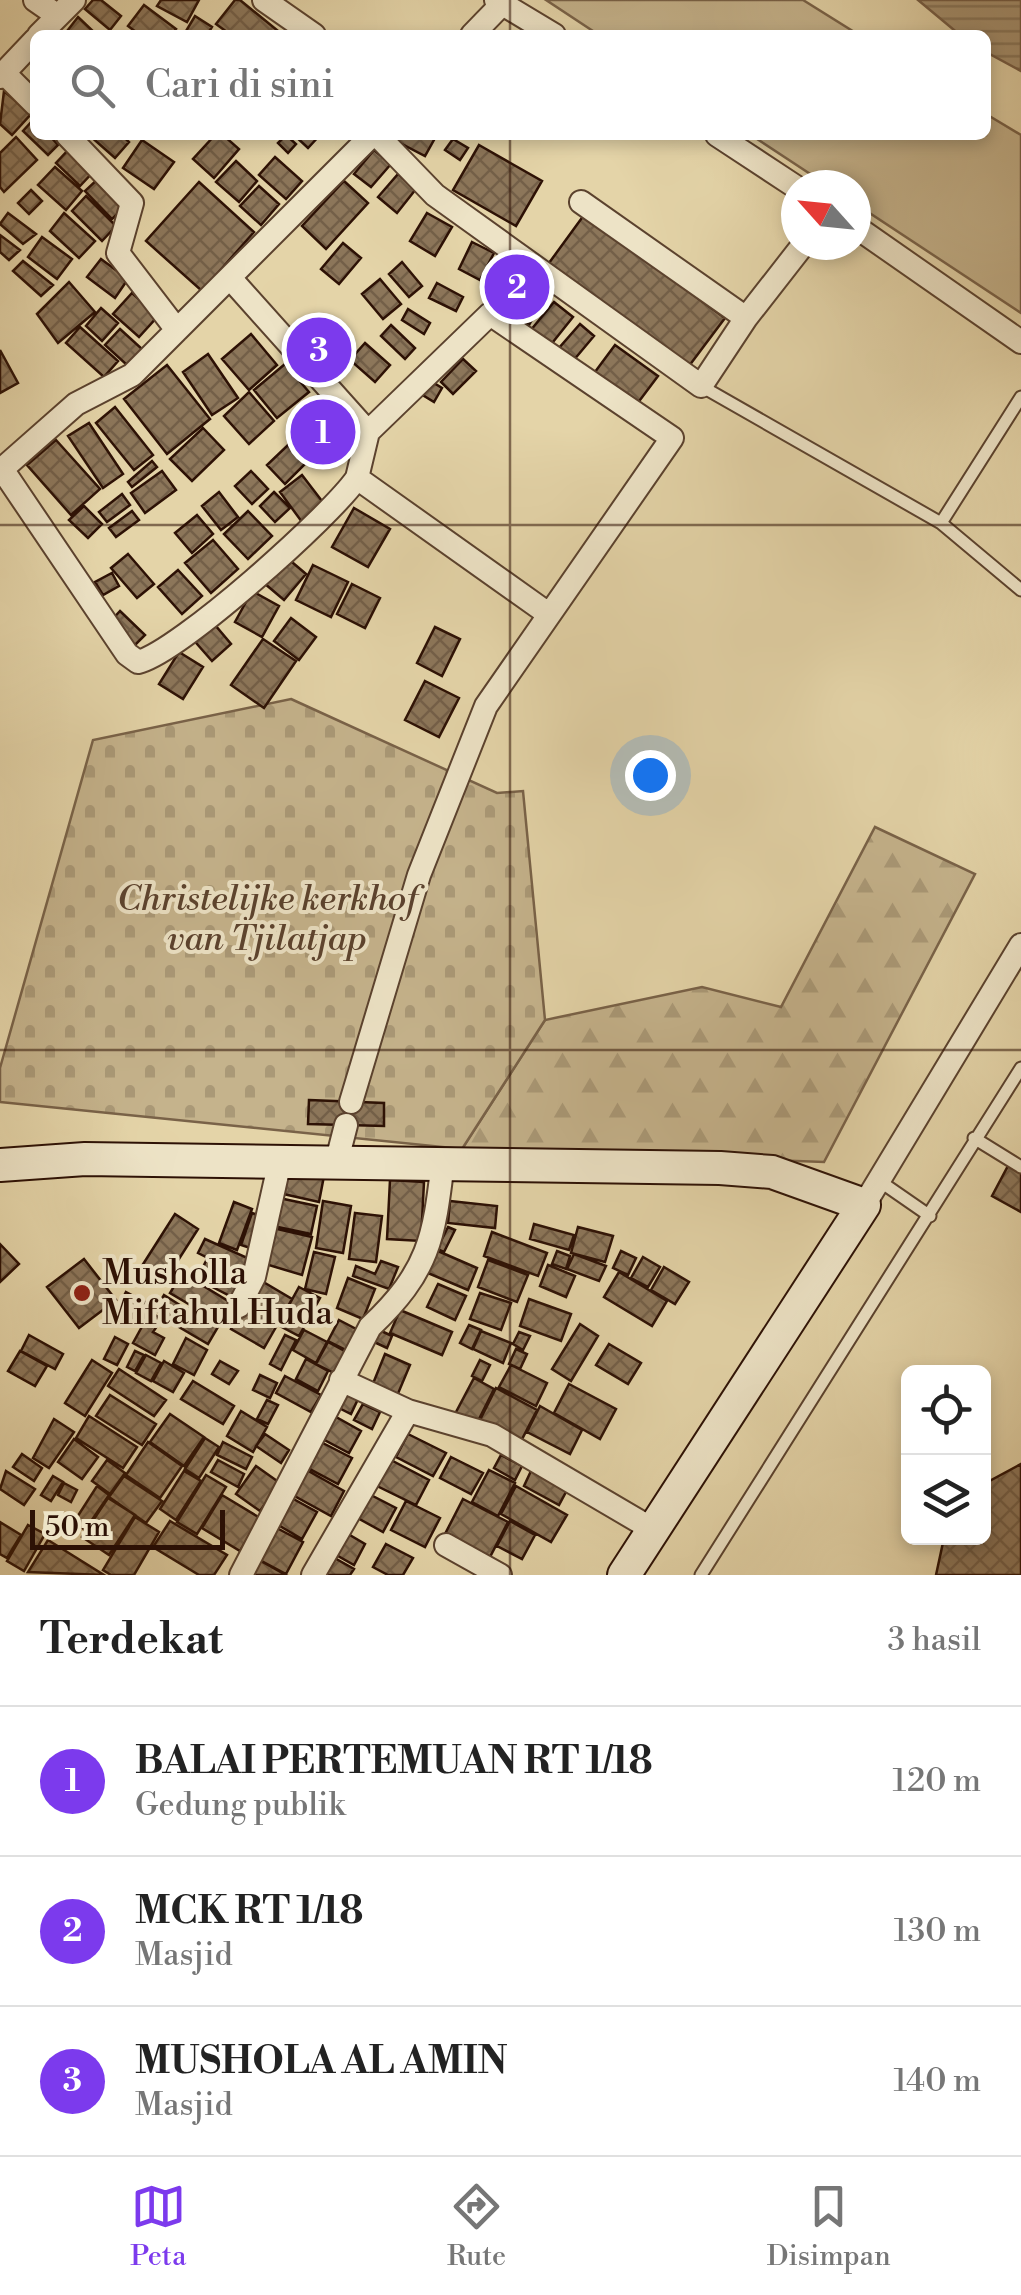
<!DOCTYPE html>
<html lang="id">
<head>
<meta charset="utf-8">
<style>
  :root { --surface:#fff; --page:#f6f6f6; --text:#222; --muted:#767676; --line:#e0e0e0; --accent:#7c3aed }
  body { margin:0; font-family:"Libre Bodoni",serif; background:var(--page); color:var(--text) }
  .controls { position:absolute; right:30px; bottom:30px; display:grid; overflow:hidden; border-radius:15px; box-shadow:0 5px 15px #0003 }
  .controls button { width:90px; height:90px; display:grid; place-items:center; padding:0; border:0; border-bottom:2px solid var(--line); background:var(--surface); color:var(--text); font:50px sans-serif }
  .compass { position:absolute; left:781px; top:170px; width:90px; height:90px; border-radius:50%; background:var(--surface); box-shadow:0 5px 15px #0003; rotate:297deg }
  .scale { position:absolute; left:30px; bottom:25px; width:195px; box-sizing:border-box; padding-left:10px; border:5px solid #2d1105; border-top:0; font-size:28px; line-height:35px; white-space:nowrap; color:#2d1105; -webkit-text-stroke:8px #ede3c6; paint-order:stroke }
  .you { position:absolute; left:650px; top:775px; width:35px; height:35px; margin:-25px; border:8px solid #fff; border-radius:50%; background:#1a73e8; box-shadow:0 0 0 15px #1a73e833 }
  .badge { display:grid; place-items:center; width:65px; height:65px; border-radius:50%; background:var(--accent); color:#fff; font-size:32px; font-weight:700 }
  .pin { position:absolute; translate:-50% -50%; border:5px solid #fff; box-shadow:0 2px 10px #0006 }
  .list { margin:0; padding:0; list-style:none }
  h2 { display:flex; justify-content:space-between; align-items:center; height:130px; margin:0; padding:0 40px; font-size:42px }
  h2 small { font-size:32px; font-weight:400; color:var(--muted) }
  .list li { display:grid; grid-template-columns:65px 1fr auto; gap:30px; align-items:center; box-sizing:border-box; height:150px; padding:0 40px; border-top:2px solid var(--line) }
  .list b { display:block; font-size:38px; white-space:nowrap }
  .list p { margin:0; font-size:32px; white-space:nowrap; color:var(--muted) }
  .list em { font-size:32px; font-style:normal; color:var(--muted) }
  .icon { flex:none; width:55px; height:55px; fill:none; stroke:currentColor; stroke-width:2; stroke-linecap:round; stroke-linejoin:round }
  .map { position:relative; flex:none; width:1021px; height:1575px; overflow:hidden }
  .search { position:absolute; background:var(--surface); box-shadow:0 5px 15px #0003; left:30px; right:30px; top:30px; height:110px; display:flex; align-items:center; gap:25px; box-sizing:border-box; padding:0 35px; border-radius:15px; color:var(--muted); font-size:38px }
  .sheet { height:580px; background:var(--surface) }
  nav { display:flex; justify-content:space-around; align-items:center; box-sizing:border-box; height:140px; border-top:2px solid var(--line); background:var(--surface); font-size:28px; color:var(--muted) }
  nav a { display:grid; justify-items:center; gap:5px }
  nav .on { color:var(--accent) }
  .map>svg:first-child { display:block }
</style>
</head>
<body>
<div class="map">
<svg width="1021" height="1575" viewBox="0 0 1021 1575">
  <defs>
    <pattern id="forest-firs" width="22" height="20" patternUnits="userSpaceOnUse" patternTransform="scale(2.5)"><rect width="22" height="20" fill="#c5b38c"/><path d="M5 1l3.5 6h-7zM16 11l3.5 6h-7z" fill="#a97"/></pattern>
    <pattern id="cemetery-stones" width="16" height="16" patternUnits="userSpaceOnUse" patternTransform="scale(2.5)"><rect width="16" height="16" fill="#c5b38c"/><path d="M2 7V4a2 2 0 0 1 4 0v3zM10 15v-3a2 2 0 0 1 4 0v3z" fill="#a97"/></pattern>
    <pattern id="water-rules" width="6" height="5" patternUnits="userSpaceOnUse" patternTransform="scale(2.5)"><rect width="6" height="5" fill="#a69271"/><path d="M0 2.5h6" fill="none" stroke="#88765b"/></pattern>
    <pattern id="building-cross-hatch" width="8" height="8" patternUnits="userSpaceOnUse" patternTransform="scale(2.5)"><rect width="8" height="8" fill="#8c765a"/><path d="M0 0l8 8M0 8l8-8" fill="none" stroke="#735f48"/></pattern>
  </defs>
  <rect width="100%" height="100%" fill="#e4d4a8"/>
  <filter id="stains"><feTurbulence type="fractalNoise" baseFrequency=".002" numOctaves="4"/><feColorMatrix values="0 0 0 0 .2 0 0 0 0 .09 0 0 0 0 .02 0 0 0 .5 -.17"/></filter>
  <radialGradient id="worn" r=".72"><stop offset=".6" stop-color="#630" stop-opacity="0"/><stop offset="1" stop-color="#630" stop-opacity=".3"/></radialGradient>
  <path fill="url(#forest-firs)" stroke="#796248" stroke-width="2.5" d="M875,827L975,874L824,1162L462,1149L545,1020L702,987L781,1007Z"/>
  <path fill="url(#cemetery-stones)" stroke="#796248" stroke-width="2.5" d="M291,699L497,793L523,791L545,1020L462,1149L0,1102V1068L93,740Z"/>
  <path fill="#c5b38c" stroke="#796248" stroke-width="2.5" d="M546,0H803L859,35H599Z
    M986,114L1021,135V313L856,204V185H827L751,135H986Z"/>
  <path fill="url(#water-rules)" stroke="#765e46" stroke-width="2.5" d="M918,0H1021V71L986,52V35H960Z"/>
  <path fill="url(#building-cross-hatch)" stroke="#2d1105" stroke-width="2.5" d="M93,0H101L121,16L110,30L85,9Z
    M161,0H199L187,22L157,6Z
    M235,0H240L283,35H231L216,24Z
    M144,5L176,29L171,35H140L128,26Z
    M195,16L212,27L207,35L186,31Z
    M78,17L97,35H64Z
    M4,91L31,114L12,135L0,124Z
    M33,120L35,135H49L58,145L48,155L23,131Z
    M89,135H122L129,142L115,158Z
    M215,135H223L239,149L214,178L193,159Z
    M286,135L296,144L288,153L278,143Z
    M294,135H320L308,148Z
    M401,135H429L435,138L425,156L398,142Z
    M16,137L37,160L4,192L0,187V153Z
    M453,139L468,148L460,160L445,150Z
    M142,140L174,162L154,189L123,168Z
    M479,145L542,181L516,226L453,190Z
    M70,148L94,171L80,186L56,163Z
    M374,150L391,164L371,187L354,174Z
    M275,157L302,181L286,199L259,175Z
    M236,161L257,181L239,202L216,182Z
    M55,167L82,191L66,210L38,185Z
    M398,174L416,189L397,213L378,197Z
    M101,176L128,204L112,219L85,191Z
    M344,181L368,203L326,249L302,226Z
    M199,182L254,232L202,291L146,241Z
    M259,186L279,204L261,225L240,206Z
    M31,190L42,201L29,214L18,203Z
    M86,196L116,226L102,241L72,211Z
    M8,213L36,234L23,244L0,224Z
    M64,213L95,241L79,258L50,231Z
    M427,213L452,227L435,256L410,241Z
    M584,215L725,318L689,366L549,263Z
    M0,235L20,250L9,260L0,252Z
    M42,237L72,259L57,279L28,257Z
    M472,242L494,253L480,280L459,269Z
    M343,243L361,258L339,284L321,269Z
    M101,259L128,279L115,298L87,277Z
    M23,261L53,285L41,296L13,271Z
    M402,262L422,286L409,297L389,274Z
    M515,277L527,283L520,298L507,291Z
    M380,279L401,304L383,319L362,294Z
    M69,282L95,312L58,343L37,314Z
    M437,283L463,297L456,311L429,298Z
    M132,293L158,316L139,337L113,314Z
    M511,301L535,314L529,325L505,313Z
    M554,302L573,317L549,347L530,331Z
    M101,308L118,323L102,341L86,326Z
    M408,309L430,323L424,334L402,320Z
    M580,324L594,336L573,361L559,348Z
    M391,325L415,348L405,359L381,336Z
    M80,327L118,361L104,377L66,343Z
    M120,329L142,349L127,365L105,345Z
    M320,329L339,350L317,369L299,349Z
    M251,334L277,365L249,390L222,359Z
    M365,343L390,365L375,382L350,360Z
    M615,345L658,376L634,408L592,376Z
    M0,350L18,383L0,393Z
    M208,354L238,398L212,415L183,372Z
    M463,359L476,371L453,394L441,382Z
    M285,364L309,392L277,418L254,390Z
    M167,365L210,419L167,454L124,399Z
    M429,380L442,388L434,402L421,394Z
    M249,392L274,421L249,444L224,416Z
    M115,407L153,455L134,470L96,423Z
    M333,412L345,427L313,454L301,438Z
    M89,423L123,474L103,488L68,436Z
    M203,428L224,450L192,481L170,459Z
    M56,440L100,489L71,515L27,465Z
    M288,445L306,463L285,484L267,465Z
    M152,461L157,467L132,487L128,482Z
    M162,471L176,490L145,513L131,493Z
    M251,471L268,489L252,504L235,486Z
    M302,475L325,505L302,522L280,492Z
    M219,492L238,517L221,530L202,506Z
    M274,492L290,508L275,522L260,506Z
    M122,494L130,505L107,522L99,512Z
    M84,506L102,524L88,538L69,520Z
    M354,508L390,529L368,567L332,547Z
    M132,511L139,520L116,537L109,528Z
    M248,511L272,536L248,559L224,534Z
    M197,515L213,534L192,553L175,533Z
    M213,540L238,569L211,593L185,563Z
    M128,554L154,584L137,598L111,568Z
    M286,557L306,574L284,600L264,583Z
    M313,565L348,582L331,617L296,600Z
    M178,570L202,596L182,614L158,587Z
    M112,573L119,586L103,595L95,582Z
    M352,584L380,598L365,628L337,614Z
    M252,591L279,606L262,637L235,622Z
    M120,611L145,635L133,647L109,623Z
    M291,618L316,637L299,660L274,641Z
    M210,619L231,644L212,661L190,636Z
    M435,627L460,639L442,676L417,663Z
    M263,639L296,661L264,708L231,685Z
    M179,652L203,667L183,699L159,684Z
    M425,681L459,698L439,737L405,720Z
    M309,1100L384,1103V1126L308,1124Z
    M1009,1164L1021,1170V1212L992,1196Z
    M285,1167L324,1176L319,1202L279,1193Z
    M390,1180L424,1182L421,1241L387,1239Z
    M279,1198L317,1206L311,1234L273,1226Z
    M323,1201L351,1206L343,1253L316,1248Z
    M450,1201L497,1206L495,1228L448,1223Z
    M234,1202L252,1209L237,1250L219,1243Z
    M252,1213L264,1217L253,1249L241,1245Z
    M355,1213L382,1216L376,1262L349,1259Z
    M175,1214L198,1229L163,1284L140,1269Z
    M534,1224L574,1235L569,1250L530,1239Z
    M448,1227L455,1230L444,1252L437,1249Z
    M578,1227L613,1236L605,1262L571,1253Z
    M273,1228L312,1237L302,1275L262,1263Z
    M492,1232L547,1253L538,1276L484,1256Z
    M205,1239L252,1260L244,1276L198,1253Z
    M0,1244L19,1264L0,1282Z
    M431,1248L477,1268L468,1290L421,1270Z
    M557,1251L570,1256L566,1269L552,1264Z
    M621,1251L636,1258L628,1275L613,1268Z
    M314,1252L335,1257L326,1294L305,1289Z
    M574,1254L606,1266L599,1281L567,1269Z
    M643,1257L660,1267L648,1287L631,1278Z
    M84,1259L116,1300L79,1328L47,1287Z
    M207,1259L244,1278L234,1298L197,1279Z
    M488,1260L528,1275L517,1302L478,1287Z
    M381,1261L398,1267L389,1289L353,1276L356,1266L375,1274Z
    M548,1265L575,1276L566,1297L540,1286Z
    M664,1267L689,1282L675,1304L651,1290Z
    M619,1272L667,1301L652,1326L604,1297Z
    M182,1273L233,1304L221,1323L170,1293Z
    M348,1278L375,1289L363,1319L337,1308Z
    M260,1280L292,1299L264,1348L231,1329Z
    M438,1284L466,1296L455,1320L427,1307Z
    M299,1287L320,1298L299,1336L278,1325Z
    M126,1292L151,1305L139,1326L115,1313Z
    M480,1293L511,1303L501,1330L470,1319Z
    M164,1295L186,1309L178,1324L155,1310Z
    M529,1299L571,1314L561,1341L520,1326Z
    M189,1309L218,1327L208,1344L179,1327Z
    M400,1310L452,1332L442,1355L390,1333Z
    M155,1315L162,1319L153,1332L164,1338L155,1355L133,1343L144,1323L149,1326Z
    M339,1320L360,1331L350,1352L328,1341Z
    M580,1324L598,1336L571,1381L552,1369Z
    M469,1325L481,1330L472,1349L460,1343Z
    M377,1329L392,1336L387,1348L372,1341Z
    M304,1330L327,1342L316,1363L293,1350Z
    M481,1331L511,1343L503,1363L473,1349Z
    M519,1332L530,1336L523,1350L513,1344Z
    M29,1335L63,1354L55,1369L21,1351Z
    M285,1335L296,1340L281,1370L270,1364Z
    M115,1337L128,1344L117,1365L104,1359Z
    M186,1338L207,1350L194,1375L173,1364Z
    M328,1342L350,1354L338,1375L316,1364Z
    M609,1344L641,1363L628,1384L596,1365Z
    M516,1349L527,1354L520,1369L509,1364Z
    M20,1351L47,1366L35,1386L8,1371Z
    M135,1351L144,1355L135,1371L127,1367Z
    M385,1354L410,1365L397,1396L372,1386Z
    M146,1355L161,1363L151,1381L136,1373Z
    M306,1359L328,1371L318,1391L296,1379Z
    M92,1360L112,1373L85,1416L65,1403Z
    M480,1360L490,1365L482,1381L472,1376Z
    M164,1361L184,1373L173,1392L153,1381Z
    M220,1361L238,1371L229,1384L212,1374Z
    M511,1365L547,1383L536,1406L499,1387Z
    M119,1369L166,1400L154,1416L108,1386Z
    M260,1375L277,1383L270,1398L253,1390Z
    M285,1376L321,1395L311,1412L276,1393Z
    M474,1378L494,1389L476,1425L455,1414Z
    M193,1381L234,1406L223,1424L181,1399Z
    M569,1384L616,1409L600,1439L554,1413Z
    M496,1388L537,1410L519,1445L478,1424Z
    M342,1391L358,1399L351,1414L335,1406Z
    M110,1395L156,1424L142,1445L96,1416Z
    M267,1400L278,1405L268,1424L257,1419Z
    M363,1404L380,1412L372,1429L354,1420Z
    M540,1406L582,1430L570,1454L527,1432Z
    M241,1411L267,1427L253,1452L227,1436Z
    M329,1413L361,1431L349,1453L317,1436Z
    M170,1414L204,1437L184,1466L150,1442Z
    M89,1416L137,1447L123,1468L76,1438Z
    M54,1419L74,1432L49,1468L33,1458Z
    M265,1434L289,1450L281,1463L256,1446Z
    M408,1434L446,1453L433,1476L396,1457Z
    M205,1438L219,1447L199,1478L185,1469Z
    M74,1439L98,1457L82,1479L58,1462Z
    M315,1439L352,1458L338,1484L308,1468Z
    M148,1442L182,1466L160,1498L126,1475Z
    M223,1442L252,1457L246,1469L217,1455Z
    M22,1454L42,1468L34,1481L13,1467Z
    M501,1455L522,1466L515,1480L494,1468Z
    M451,1457L483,1473L471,1494L440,1478Z
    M389,1459L429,1480L416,1505L375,1485Z
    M107,1460L125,1473L110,1494L92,1481Z
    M218,1460L244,1474L238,1487L211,1472Z
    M1021,1464V1575H936L944,1538H984V1484Z
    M256,1466L280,1483L260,1511L236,1494Z
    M303,1468L344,1491L331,1516L289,1493Z
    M489,1470L515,1483L498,1516L472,1502Z
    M6,1471L35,1489L24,1505L0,1489Z
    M184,1471L201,1481L176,1520L160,1509Z
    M531,1471L567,1490L559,1505L524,1486Z
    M206,1475L226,1487L197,1534L177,1522Z
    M53,1476L63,1482L51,1501L41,1495Z
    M124,1476L162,1501L146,1523L109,1497Z
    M64,1483L77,1490L71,1502L58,1495Z
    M97,1486L109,1495L85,1530L74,1522Z
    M516,1486L567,1515L551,1542L501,1514Z
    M367,1493L396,1508L383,1532L354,1516Z
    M222,1495L260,1518L240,1551L202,1528Z
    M288,1496L317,1512L302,1539L273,1522Z
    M108,1498L135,1515L109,1555L82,1537Z
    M463,1499L508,1522L490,1557L445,1534Z
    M406,1501L440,1518L425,1547L391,1530Z
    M135,1517L159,1532L134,1575H111L103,1570Z
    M170,1521L227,1555L214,1575H199L153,1547Z
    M510,1521L535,1535L522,1559L497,1546Z
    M0,1522L21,1535L7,1558L0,1554Z
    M28,1525L45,1534L24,1571L7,1561Z
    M273,1526L303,1542L286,1574L256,1558Z
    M343,1531L365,1544L354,1565L331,1552Z
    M48,1540L104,1575L28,1572Z
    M386,1544L413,1558L403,1575H388L373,1567Z
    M331,1556L354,1569L350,1575H320Z
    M259,1560L286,1575H251Z"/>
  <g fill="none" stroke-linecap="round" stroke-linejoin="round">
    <defs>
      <path id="lane" d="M701,386L941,523L1021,590
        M941,523L1021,397
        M974,1138L1021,1167
        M878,1180L930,1216
        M701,1575L1021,1068"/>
      <path id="street" d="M35,0L58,16
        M264,0L314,35
        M496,0L554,35
        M39,35L74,0
        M472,35L502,4
        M4,73L35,104
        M0,77L35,40
        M67,135L132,203L118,253L177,330
        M377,135L435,195L701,386L746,318L803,245
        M717,135L796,187
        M581,202L746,318
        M856,227L1021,342
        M231,279L368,432L357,478L547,613
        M2,469L127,654L138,662C179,652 331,516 357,478
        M0,471L76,404L132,375L372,135
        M351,1102L419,875L486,706L672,438L490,314L368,432
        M337,1160L346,1125
        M864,1205L1021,945
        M239,1306L254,1277L280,1161
        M341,1380L408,1411L492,1435L652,1529
        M446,1545L500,1575
        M241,1575L370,1327C429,1271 434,1239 443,1161
        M313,1575L408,1411"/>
      <path id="secondary" d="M0,1165L85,1159L720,1168L772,1172L864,1205L624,1575"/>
    </defs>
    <use href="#lane" stroke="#5b422e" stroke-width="15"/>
    <use href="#street" stroke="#5b422e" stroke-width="26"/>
    <use href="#secondary" stroke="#2d1105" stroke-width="36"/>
    <use href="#lane" stroke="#ede3c6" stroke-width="11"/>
    <use href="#street" stroke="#ede3c6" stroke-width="22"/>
    <use href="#secondary" stroke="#ede3c6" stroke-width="32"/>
  </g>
  <path fill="none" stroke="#2d1105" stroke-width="2.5" stroke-opacity="0.55" d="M510,0V35M510,135V1575M0,525H1021M0,1050H1021"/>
  <circle fill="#8f2418" stroke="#ede3c6" stroke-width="4" cx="82" cy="1293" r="10"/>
  <g text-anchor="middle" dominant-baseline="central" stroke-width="8" stroke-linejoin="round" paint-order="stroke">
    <g font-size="35" font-style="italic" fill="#5b422e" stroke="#ede3c6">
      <text x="267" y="899">Christelijke kerkhof<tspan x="267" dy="40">van Tjilatjap</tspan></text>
    </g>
    <g font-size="35" fill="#2d1105" stroke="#ede3c6" text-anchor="start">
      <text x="102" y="1273">Musholla<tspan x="102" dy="40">Miftahul Huda</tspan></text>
    </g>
  </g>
  <rect width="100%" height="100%" filter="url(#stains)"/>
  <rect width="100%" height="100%" fill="url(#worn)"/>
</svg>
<div class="controls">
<button><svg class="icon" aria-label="locate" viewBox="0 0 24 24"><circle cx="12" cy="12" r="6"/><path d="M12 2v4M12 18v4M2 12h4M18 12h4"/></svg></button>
<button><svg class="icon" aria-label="layers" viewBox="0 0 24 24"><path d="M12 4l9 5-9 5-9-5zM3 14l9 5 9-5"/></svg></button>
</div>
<svg class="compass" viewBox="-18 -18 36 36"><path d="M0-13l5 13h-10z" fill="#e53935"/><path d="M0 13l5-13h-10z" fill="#767676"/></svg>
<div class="scale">50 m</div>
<div class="you"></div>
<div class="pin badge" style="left:323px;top:432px">1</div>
<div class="pin badge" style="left:517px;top:287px">2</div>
<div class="pin badge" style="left:319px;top:350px">3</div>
<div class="search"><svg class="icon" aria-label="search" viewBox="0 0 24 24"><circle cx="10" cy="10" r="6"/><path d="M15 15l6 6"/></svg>Cari di sini</div>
</div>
<section class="sheet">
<h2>Terdekat<small>3 hasil</small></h2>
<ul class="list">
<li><span class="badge">1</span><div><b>BALAI PERTEMUAN RT 1/18</b><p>Gedung publik</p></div><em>120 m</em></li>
<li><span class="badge">2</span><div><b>MCK RT 1/18</b><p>Masjid</p></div><em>130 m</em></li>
<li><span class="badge">3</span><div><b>MUSHOLA AL AMIN</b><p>Masjid</p></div><em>140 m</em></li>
</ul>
</section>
<nav>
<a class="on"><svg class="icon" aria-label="map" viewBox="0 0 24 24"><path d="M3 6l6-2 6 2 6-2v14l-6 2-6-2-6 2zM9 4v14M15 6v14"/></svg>Peta</a>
<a><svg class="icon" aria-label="directions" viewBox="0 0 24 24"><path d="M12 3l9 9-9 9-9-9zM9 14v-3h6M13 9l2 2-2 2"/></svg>Rute</a>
<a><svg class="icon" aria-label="saved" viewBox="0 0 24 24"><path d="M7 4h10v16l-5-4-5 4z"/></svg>Disimpan</a>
</nav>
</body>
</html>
